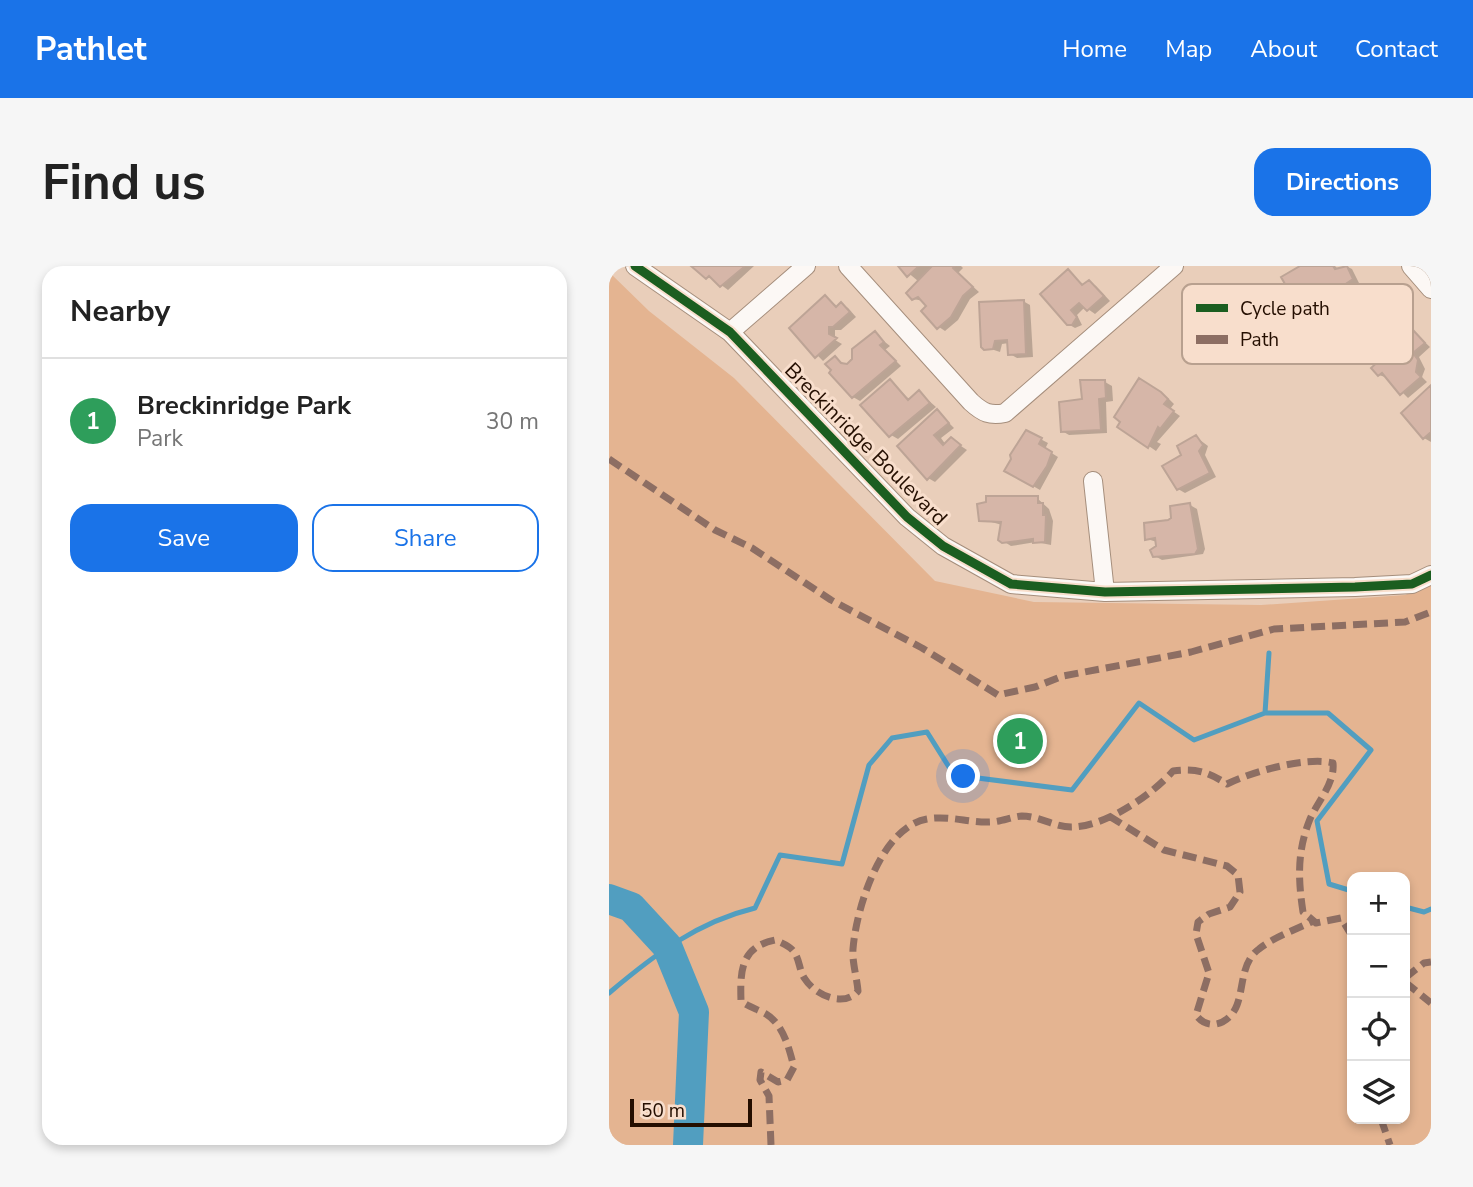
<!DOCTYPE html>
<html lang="en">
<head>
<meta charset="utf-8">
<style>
  :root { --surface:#fff; --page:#f6f6f6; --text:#222; --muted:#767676; --line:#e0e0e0; --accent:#1a73e8 }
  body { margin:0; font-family:"Nunito Sans",sans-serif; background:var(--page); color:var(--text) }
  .controls { position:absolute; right:21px; bottom:21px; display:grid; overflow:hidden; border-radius:14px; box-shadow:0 4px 10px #0003 }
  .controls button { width:63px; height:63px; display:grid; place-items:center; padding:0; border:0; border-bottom:2px solid var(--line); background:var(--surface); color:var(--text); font:35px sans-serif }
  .scale { position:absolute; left:21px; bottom:18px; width:122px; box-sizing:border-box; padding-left:7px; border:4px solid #240e00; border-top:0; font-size:19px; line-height:24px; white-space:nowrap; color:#240e00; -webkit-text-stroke:5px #f8decc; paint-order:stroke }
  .you { position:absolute; left:355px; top:511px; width:24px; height:24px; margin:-18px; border:5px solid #fff; border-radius:50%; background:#1a73e8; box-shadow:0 0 0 10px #1a73e833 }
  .badge { display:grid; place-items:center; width:46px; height:46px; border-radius:50%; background:var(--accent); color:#fff; font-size:23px; font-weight:700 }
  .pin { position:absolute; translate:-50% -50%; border:4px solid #fff; box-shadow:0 2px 7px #0006 }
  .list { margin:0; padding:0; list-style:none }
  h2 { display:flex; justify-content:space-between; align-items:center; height:91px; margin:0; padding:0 28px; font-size:30px }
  h2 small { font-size:23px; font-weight:400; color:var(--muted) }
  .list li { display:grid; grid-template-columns:46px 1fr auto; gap:21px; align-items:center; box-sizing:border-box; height:126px; padding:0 28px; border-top:2px solid var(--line) }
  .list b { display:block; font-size:26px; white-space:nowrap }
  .list p { margin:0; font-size:23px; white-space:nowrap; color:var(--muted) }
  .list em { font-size:23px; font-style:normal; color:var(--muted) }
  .actions { display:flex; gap:14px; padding:21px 28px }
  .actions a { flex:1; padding:16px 0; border:2px solid var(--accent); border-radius:21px; text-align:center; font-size:24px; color:var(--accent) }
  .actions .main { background:var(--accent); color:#fff }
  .icon { flex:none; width:38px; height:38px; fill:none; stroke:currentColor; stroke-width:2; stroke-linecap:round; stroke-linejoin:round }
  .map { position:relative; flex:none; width:822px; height:879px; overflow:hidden; border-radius:21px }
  header { display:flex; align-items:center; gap:42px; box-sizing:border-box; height:98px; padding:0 35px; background:var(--accent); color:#fff }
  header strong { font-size:33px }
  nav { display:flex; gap:38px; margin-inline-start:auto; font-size:24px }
  .intro { display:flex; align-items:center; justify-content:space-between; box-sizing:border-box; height:168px; padding:0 42px }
  h1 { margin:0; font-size:49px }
  .button { padding:18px 32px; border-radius:21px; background:var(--accent); color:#fff; font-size:24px; font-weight:700 }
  main { display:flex; gap:42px; padding:0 42px }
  aside { flex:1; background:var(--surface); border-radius:21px; box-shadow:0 4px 10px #0003 }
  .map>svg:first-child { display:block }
</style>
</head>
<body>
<header>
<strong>Pathlet</strong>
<nav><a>Home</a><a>Map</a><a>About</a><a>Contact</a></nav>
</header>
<div class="intro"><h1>Find us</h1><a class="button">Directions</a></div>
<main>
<aside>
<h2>Nearby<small></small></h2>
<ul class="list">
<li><span class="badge" style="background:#2e9e5b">1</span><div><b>Breckinridge Park</b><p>Park</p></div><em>30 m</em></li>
</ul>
<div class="actions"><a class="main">Save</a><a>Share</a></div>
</aside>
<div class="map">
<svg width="822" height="879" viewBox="0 0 822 879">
  <rect width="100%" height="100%" fill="#e9ceba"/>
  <path fill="#e4b491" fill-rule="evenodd" d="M0,6L40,45L125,112L326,315L425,336L652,339L796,329L822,317V879H0ZM743,611H796V853H743Z"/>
  <path fill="#0003" d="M87,0H145L119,24Z
    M291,0H352L354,2L349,7L370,26L361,33L349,54L336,65L330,61L315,35L304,33L299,24L309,15Z
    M694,0H726L729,3L737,0L743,3L750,17L738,25L741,32L712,48L674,11Z
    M459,5L476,20L480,16L487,20L501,35L486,48L476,41L468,49L473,59L466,62L459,58Z
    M217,31L229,41L232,38L239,42L247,51L232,64H226V74L233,78L214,95L182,62Z
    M414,35L421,39L424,91L408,92L401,88L400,77L393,78L391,86L373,80Z
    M805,66L821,81L810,91L816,103L813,111L818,116L799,132L779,112L770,109Z
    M266,68L281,80L276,84L292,100L251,135L244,131L226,92L239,100Z
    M530,114L559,132L565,138L561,143L571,150L548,176L552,178L547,185L511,160Z
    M281,115L301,134L310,126L327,141L289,173L282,169Z
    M496,116L503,120L504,135L497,136L498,167L460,169L453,165L475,134Z
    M822,123V176L815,172Z
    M328,145L345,162L332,172L337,179L349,178L358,184L326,216L319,212Z
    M418,166L439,177L436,183L449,191L431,224L398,205Z
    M587,171L599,180L596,189L607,211L576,227L569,223L574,189Z
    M428,232L440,243L444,255L442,279L427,276L402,280L394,275L393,259L372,253Z
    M581,239L588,243L596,283L594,288L553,294L546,290L548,276L538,273Z"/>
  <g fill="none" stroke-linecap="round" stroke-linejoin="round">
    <path stroke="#519ec0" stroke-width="5" d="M656,447L660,387
      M796,641L815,646L822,643
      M0,727C45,689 88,656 146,642L171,589L233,598L260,499L283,472L318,466L345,509L463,524L530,437L585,474L656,447H719L762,484L708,555L720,618L743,625"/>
    <path stroke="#519ec0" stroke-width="30" d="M0,633L22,641L58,680L85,746L79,879"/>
  </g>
  <path fill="#d6b6a8" stroke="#bda496" stroke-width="2" d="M82,0H134L135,1L111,21L100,10L97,13Z
    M289,0H310L298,11Z
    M323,0H346L344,2L364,21L354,30L342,51L328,63L312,45L317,40L309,31L303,34L297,27Z
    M691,0H724L726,3L738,0L744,13L732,21L735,28L703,46L692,27L680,25L672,11Z
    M459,3L473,19L480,14L495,30L478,45L470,37L462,44L468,51L463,59H458L431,28Z
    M216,29L227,41L232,36L241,46L224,61H220V68L228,72L206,92L180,62Z
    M415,34L417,88L399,89L398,74L386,75L384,83L375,84L372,81L370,36Z
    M804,64L816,77L804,87L809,94L807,106L812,111L791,129L773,107L769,110L762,102Z
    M266,65L275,76L271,79L287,95L243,132L220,107L222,104L216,98L226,90L232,97L238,98L243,93V83Z
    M530,112L552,126L559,133L555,138L565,145L551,163L549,161L539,182L508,161L511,156L505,151Z
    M281,113L299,134L310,124L321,137L280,171L251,139Z
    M471,114H496L497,132L490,133L492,164L452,166L450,136L473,133Z
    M822,119V166L814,173L792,147Z
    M328,143L340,157L325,169L334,179L342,171L352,179L318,214L288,180Z
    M417,164L433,172L430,178L443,186L438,200L424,221L395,205L402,193L401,189Z
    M587,169L594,179L590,185L601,207L568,224L553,200L572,189L568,180Z
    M377,230H429V237H434V249H437L436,276L424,277V273L393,277L389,274L392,256L370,255L368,238L377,236Z
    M581,237L589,283L586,288L544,291L541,284L547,280L546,272L536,274L535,257L559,254L562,252L561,240Z"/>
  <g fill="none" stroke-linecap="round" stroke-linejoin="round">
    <defs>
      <path id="minor" d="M26,0L121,66L298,251L334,280L402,318L496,326L746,321L803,318L822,309
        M239,0L362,136C374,147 381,150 396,147L565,0
        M802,0L822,23
        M121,66L197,0
        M484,215L496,326"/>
    </defs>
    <use href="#minor" stroke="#a58e7c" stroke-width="20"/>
    <use href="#minor" stroke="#fcf8f5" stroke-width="18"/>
    <path stroke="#8d6e63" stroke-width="7" stroke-dasharray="14 7" stroke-linecap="butt" d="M0,193L106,264L143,282L222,334L313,382L389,429L426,421L454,410L582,386L665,363L796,356L822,346
      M500,550L555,584L618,600L629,609L631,626L621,641L600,648L589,656L587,668L600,707L587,749C599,766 621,758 628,739C635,720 632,696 650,683C665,671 686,664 704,655
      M796,712L815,697L822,696
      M796,716L822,737
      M772,853L781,879
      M162,879L160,830L151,814L152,806L169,816L178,814L185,801C180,783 175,759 157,748C148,743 140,741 132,735C131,704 132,681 166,674C173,677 181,680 185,686C191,694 190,705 196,713C206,729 235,742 249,725C248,712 243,696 244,683C247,643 272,561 318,553C340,549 360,557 381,556C392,556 402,551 413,550C431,550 447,562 464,561C497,560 543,529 564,505C587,502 599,506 618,518C642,506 698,490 724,497C726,517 709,535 701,553C688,585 689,613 694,646L707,657L732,652L743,670"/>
    <defs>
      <path id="cycleway" d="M26,0L121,66L298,251L334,280L402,318L496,326L746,321L803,318L822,309"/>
    </defs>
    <use href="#cycleway" stroke="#f8decc" stroke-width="13"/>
    <use href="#cycleway" stroke="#1b5e20" stroke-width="9"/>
  </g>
  <g text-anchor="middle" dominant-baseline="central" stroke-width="6" stroke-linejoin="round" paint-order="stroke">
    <g font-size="21" fill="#240e00" stroke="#f8decc">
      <text transform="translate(257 178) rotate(45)">Breckinridge Boulevard</text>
    </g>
  </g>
  <rect x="573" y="18" width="231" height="80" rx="10" fill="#f8decc" stroke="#b8a08f" stroke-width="2"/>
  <rect x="587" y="38" width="32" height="8" fill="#1b5e20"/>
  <rect x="587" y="69" width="32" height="9" fill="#8d6e63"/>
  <g font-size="19" fill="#240e00">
    <text x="631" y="49">Cycle path</text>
    <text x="631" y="80">Path</text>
  </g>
</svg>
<div class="controls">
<button>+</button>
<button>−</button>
<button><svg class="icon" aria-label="locate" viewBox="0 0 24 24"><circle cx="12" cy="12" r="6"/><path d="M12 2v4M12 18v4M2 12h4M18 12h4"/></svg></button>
<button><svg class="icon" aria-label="layers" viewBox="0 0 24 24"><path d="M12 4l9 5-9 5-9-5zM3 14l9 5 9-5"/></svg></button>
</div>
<div class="scale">50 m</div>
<div class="you"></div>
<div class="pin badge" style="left:411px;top:475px;background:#2e9e5b">1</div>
</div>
</main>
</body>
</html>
